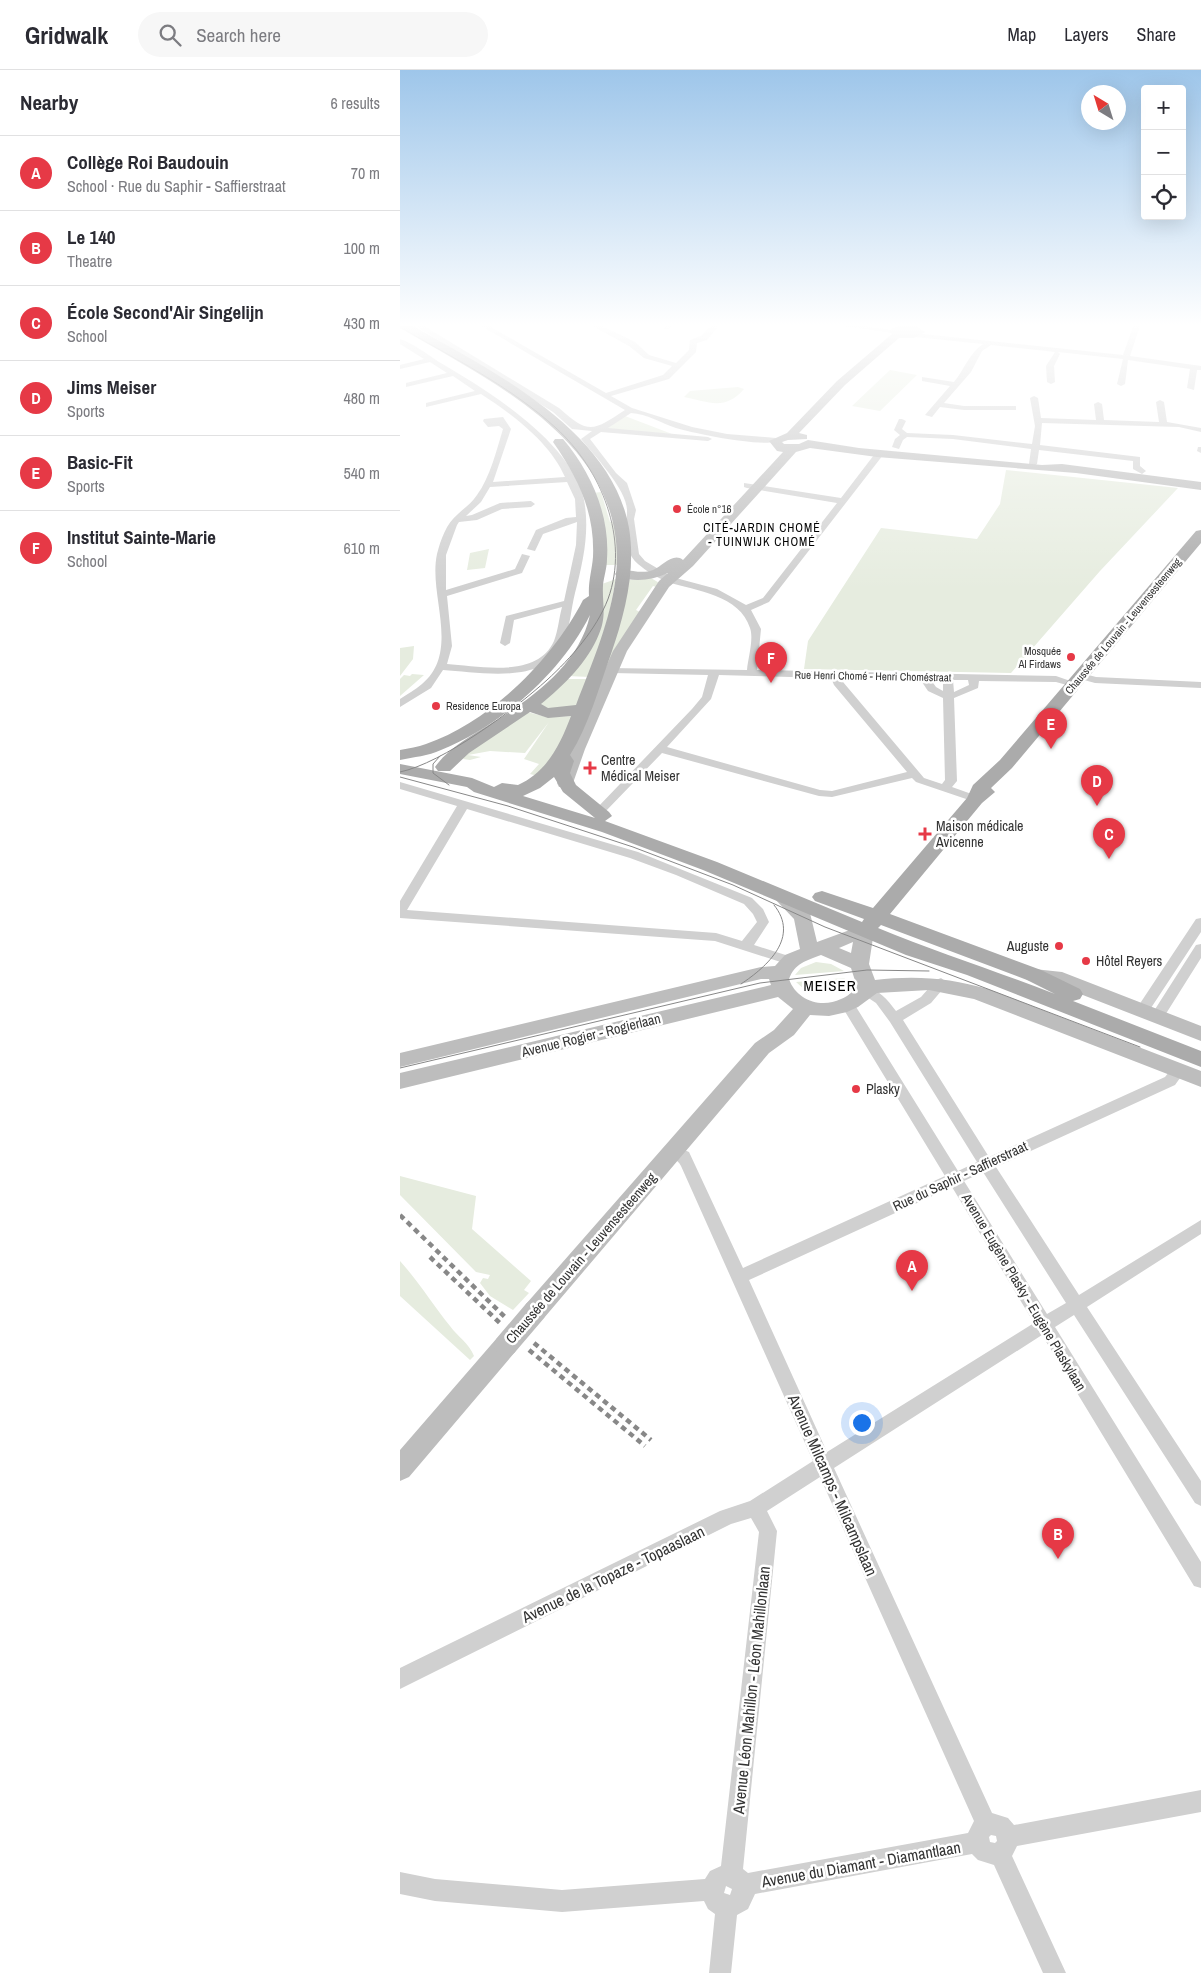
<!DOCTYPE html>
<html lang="en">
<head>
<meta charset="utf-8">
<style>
  :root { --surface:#fff; --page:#f7f7f7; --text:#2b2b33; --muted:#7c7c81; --line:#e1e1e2; --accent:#e63946 }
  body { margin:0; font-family:"Archivo Narrow",sans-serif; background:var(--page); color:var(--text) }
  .controls { position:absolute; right:15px; top:15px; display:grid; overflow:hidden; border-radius:5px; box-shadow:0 5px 20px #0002 }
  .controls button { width:45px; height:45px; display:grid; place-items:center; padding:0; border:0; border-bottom:1px solid var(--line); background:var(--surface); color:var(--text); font:25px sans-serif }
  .compass { position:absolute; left:681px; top:15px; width:45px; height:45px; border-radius:50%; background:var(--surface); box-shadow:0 5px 20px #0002; rotate:322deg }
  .you { position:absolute; left:461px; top:1352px; width:18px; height:18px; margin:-12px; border:4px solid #fff; border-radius:50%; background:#1a73e8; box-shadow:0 0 0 8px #1a73e833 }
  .badge { display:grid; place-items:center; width:32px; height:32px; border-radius:50%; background:var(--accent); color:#fff; font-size:16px; font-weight:700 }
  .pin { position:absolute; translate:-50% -41px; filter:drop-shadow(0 1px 2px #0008) }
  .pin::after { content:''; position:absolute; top:26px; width:18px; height:15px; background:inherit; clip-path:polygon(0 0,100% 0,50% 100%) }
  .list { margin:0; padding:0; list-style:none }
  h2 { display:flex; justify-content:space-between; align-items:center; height:65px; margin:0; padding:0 20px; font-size:21px }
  h2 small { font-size:16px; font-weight:400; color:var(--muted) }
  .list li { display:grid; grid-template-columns:32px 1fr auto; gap:15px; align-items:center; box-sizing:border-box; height:75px; padding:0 20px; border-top:1px solid var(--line) }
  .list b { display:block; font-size:19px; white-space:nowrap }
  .list p { margin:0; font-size:16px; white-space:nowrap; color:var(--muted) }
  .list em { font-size:16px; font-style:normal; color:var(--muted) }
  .icon { flex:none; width:28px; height:28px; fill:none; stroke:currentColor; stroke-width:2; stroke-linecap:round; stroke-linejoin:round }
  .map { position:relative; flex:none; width:801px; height:1903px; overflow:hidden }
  header { display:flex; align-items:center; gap:30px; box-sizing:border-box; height:70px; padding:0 25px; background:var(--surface); border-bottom:1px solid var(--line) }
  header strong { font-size:24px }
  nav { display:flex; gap:28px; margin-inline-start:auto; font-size:18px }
  .search { width:350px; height:45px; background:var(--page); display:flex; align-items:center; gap:12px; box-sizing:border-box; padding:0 18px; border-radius:28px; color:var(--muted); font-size:19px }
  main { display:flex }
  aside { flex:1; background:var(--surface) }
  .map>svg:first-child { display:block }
</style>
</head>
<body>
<header>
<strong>Gridwalk</strong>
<div class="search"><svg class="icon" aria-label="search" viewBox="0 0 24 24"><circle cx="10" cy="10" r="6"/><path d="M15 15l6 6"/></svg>Search here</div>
<nav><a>Map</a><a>Layers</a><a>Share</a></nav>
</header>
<main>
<aside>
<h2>Nearby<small>6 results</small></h2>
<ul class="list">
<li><span class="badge">A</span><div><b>Collège Roi Baudouin</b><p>School · Rue du Saphir - Saffierstraat</p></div><em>70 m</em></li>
<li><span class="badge">B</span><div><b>Le 140</b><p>Theatre</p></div><em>100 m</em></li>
<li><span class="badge">C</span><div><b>École Second'Air Singelijn</b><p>School</p></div><em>430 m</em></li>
<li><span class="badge">D</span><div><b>Jims Meiser</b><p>Sports</p></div><em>480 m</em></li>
<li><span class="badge">E</span><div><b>Basic-Fit</b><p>Sports</p></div><em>540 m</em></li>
<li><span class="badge">F</span><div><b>Institut Sainte-Marie</b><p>School</p></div><em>610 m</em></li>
</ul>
</aside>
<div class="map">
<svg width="801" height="1903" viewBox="0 0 801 1903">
  <rect width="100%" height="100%" fill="#fff"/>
  <path fill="#e6ecdf" d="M490,300L517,305L480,341L452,336Z
    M338,317L344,319C325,341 309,332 284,327L290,321Z
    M225,346L272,364L206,359Z
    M606,400L778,418L700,501L611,603L404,599L408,571L481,458L577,469L600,434Z
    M201,422L210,452L216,451L219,495H204L193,423Z
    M89,479L85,498L67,500L70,483Z
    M251,508L261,514L259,518L253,516L236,540L242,543L200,607L227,510Z
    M216,509L209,544L190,607L167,606L190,574L202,514Z
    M14,576L13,589L0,606V578Z
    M12,604L24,605L0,626V609L4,605L10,606Z
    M165,609H189L176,636L150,640L140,634Z
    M127,642L147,647L173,646L162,672L138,706L130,704L139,694L124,689L149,652L125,683L90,681L68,685L81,687L70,690L63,689L65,686L60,685Z
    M416,892L431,894L444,901L395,905L401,898Z
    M445,908L440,915L431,919L417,914L405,920L396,912Z
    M0,1106L76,1126L72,1159L131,1211L124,1220L129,1223L113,1240L90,1226L80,1213L83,1208L88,1209L90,1205L76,1202L0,1125Z
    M0,1191C19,1212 33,1235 50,1256C58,1267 69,1273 74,1286L70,1290L0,1226Z"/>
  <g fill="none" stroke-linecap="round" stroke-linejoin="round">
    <path fill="#d0d0d0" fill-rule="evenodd" d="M11,253H19L159,338C189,365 193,361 225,340L76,253H84L206,323L263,305L272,296L244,288L229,276L187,253H196L235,272L249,285L276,293L289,280L290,270L301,266L314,253H321L307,270L297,273L296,282L269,309L211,326L232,338L292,357L327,364L376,368L380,370C368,379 292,363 276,358C261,353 247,344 231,343L208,358L308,367L312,369L308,371L201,362L190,369L216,403L227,413L236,440L234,449L239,484L245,491L272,507L317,519L346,535L363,528L437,433L347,418L344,417V413L441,428L477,381H483V385L369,532L351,540L361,559L357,600L656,606L679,614L674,617L656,612L579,611L578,618L554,628L557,711L552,717L580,727V731H572L516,712L512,708L432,727L419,726L262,683L204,743H196V739L292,639L302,627L308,605L212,603L207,600L208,598L347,600C348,588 354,569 350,558C340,525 296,521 268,512C258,508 246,501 238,494C223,482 227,458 227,441C228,421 194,385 181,369L192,361L172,359L153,342ZM319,605L431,608L434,615L507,702L432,721L420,720L267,677L311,629ZM442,608L520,609L528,621L543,628L545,710L542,714L524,708L443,612ZM531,610H543V621L536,617ZM553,610H568L569,615L554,622Z
      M268,253H275L268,259H264Z
      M420,253H443L498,261L494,263Z
      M741,253L730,286L801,296V300H797L794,320L787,318L790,299L728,290L725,314L721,316L717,314L723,289L658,282L660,284L654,296L655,312L651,314L647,312L646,296L655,282L591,275L582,281L571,302L544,333L564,336H616V340H564L540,337L532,347L525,345L550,316L522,311V307L554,312C564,300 570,282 583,274L516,267L513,263L723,285L734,254Z
      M0,269C14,274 27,284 39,292C87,320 172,372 184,430C190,461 183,492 175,523C171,539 170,557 164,572C146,616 80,602 43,600L31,618L0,637V629C7,624 15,620 22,614C61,581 28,525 37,484C41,469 46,454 58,444C64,438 72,433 77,425C90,407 96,382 103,359L99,356L88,357L83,351L84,349L103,347L111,359L93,412L165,407C150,372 112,344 81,324L26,337V333L75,321L53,306L6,317V313L47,303L30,292L0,299V295L24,289L0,274ZM167,412L175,429L176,447L166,448L136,460L127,479L135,481L143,464L177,452L176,475L164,531L106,546L100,573L105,576L110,573L114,550L162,537C159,548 158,561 154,571C137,609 79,596 47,594L52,576L47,526L122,503L130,486L122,484L115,499L46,520V485L57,455L59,452L77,450L102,439L131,437L135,434L131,431L100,433L72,445L66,446L81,432L90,417Z
      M634,326L638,328L641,348L696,350L694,334L698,332L702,334L704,350L759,352L756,332L760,330L764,332L767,352L801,358V362L779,357L642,353L640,375L740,387V396L746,401L742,404L733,399V391L639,380L637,394L633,397L629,394L631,379L553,369L507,367L503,370L499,379L492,377L495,369L500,365L494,360L499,349H502L506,351L502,359L507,363L553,365L632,374L635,356L630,328Z
      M798,377H801V383L797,381Z
      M681,603L696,607L801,612V618L695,613L677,608L676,606Z
      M0,712L238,782L352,828L363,839L369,852L354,875L395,888L397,891L390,895L315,871L0,848V831L57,736L0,719ZM67,739L230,788L276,805L344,834L353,844L357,852L342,871L316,863L7,840Z
      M801,848V862L747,944H737L735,941L737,938L796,849Z
      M801,874V888L762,950H752L750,947L752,944L796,875Z
      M541,908L548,913L531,933L503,950L589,1087L765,1007L773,997H783L785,1001L775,1015L596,1097L679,1225L801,1150V1164L687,1237L801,1411V1436L795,1433L674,1245L655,1257L801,1492V1518L794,1516L642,1265L434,1398L592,1743L608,1748L614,1755L801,1720V1742L617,1776L612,1786L666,1903H643L594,1795L578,1790L572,1784L355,1824L348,1839L337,1845L331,1903H309L315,1844L308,1839L304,1831L162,1842L35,1831L0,1824V1802L35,1809L162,1820L305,1809L310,1801L321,1796L359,1462L351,1448L331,1454L0,1619V1598L320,1441L350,1431L413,1391L281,1096C277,1088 269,1088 265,1081L268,1077L273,1075L289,1082L343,1198L545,1106L441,935L448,930L453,932L558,1101L577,1092L490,952L476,933L458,921L465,916C479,920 487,929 496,941L521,927L536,910ZM583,1102L666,1233L647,1244L564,1111ZM552,1117L634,1253L427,1382L349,1210ZM420,1407L574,1751L568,1763L348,1803L343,1799L377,1461L367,1441ZM591,1765L596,1766L597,1771L595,1773L590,1772L589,1767ZM326,1816L332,1819L330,1825L324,1823Z"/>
    <path fill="#bdbdbd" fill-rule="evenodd" d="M499,255L516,256L525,262L514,268H499L445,315L399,363L407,365V369L388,370L382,372L384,374H399L408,370L459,378L642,395L662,394L801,412V420L676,403L477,387L410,378L396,382L293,496L269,517L227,581L185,679L173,713L171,717H159L157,713L169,679L213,581L259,511L268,503C251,511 235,512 217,507L215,504L217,501C229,498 240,505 253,500C263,496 273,482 283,490L383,382L377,381L369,371L387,363L437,311L492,264L489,261Z
      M382,821L388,823L410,843L417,872L458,857L465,855L472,857L474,861L469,894L475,910C515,905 550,908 588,919L801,1001V1017L574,929L529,920L477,923L458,937L447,942L429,946L410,945L394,965L369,983L144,1248L135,1251L126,1248L123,1241L126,1234L355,973L374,960L393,939L378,927L0,1019V1003L371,915L369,909H361L0,997V983L361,897L375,896L385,885L400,879L394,849L373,827L376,823ZM453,872L451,883L439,878ZM421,885L451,898L457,917C452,921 448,927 441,929C421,939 396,930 389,909C395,893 406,891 421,885Z
      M634,899L662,902L801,956V971L652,913L627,910L624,905L627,900Z
      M106,1265L115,1268L118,1275L115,1282L9,1407L0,1411V1380L97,1268Z"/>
    <path fill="#ababab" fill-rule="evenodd" d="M0,253H8C87,299 211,357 229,458C236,500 225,544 211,584C199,617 189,655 170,685L174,691L170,703L176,715L209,742L212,746L205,751L317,792L462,852L464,849L415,831L412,827L415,823L422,821L473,838L567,728L573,715L600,690L796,461L801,460V473L612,698L591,718L595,722L582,733L490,844L641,900L680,919L683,924L680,929L673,931L801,981V997L567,905L506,885L303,800L202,762L74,722L67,717L0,704V694L72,708L94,717L102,713L118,715C147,702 160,675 171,646L148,648L130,642L69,683L50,701H38L35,697C49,677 72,666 92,653C132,628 179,595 190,545C161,603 101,656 41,680C28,686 14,687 0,690V680C9,678 18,677 26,674C90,652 153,589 183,530L189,526C188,512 192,500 193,487C195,442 178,408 153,372L155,369H163C191,402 210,445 207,489C207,498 204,506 203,515C202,534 207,545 199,564C188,592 164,615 141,634L148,638L176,635C192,593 211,550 216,505C229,375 94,313 0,258ZM154,707L163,722L195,748L123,726L140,718ZM481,855L627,910L655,924C596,901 536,882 478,858Z"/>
    <path stroke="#888" stroke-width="1" d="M0,257C53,288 110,316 156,358C201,399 230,469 208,529C196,560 171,588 147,610C114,640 43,693 0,702
      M40,686L33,694V703L49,715
      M0,707L108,736L233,777L333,815L425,857L740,977
      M341,914C368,896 400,867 374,835
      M0,998L360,913L467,900L529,901"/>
    <path stroke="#888" stroke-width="4.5" stroke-dasharray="5.5 4.5" stroke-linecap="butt" d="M0,1145L106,1248
      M30,1187L101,1254
      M134,1273L251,1370
      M129,1280L245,1376"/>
    <path stroke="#bdbdbd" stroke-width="23" d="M106,1275L135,1241"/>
  </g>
  <linearGradient id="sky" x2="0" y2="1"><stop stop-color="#9ec6ea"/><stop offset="0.49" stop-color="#fff"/><stop offset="1" stop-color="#fff" stop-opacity="0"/></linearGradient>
  <rect width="801" height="520" fill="url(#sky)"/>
  <g fill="#e63946" stroke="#fff" stroke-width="2">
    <circle cx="277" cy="439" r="5"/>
    <circle cx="671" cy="587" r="5"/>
    <circle cx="36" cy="636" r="5"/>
    <path d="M187.5 690.5h5v5h5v5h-5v5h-5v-5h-5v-5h5z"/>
    <path d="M522.5 756.5h5v5h5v5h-5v5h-5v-5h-5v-5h5z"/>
    <circle cx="659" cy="876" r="5"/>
    <circle cx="686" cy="891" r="5"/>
    <circle cx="456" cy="1019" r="5"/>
  </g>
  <g text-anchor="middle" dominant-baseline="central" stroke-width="5" stroke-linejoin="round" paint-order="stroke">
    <g font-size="11" fill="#333" stroke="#fff" text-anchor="start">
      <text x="287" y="439">École n°16</text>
      <text x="661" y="581" text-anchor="end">Mosquée<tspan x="661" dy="13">Al Firdaws</tspan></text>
      <text x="46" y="636">Residence Europa</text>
    </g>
    <g font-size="11" fill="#333" stroke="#fff">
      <text transform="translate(723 556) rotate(-50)">Chaussée de Louvain - Leuvensesteenweg</text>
      <text transform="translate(473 606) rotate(1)">Rue Henri Chomé - Henri Choméstraat</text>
    </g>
    <g font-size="12" letter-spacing="1" fill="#000" stroke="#fff">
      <text x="362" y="458">CITÉ-JARDIN CHOMÉ<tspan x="362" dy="14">- TUINWIJK CHOMÉ</tspan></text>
    </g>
    <g font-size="14" fill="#333" stroke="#fff" text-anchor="start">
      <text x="201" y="690">Centre<tspan x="201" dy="16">Médical Meiser</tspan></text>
      <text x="536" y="756">Maison médicale<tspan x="536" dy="16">Avicenne</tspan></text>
      <text x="649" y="876" text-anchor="end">Auguste</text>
      <text x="696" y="891">Hôtel Reyers</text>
      <text x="466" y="1019">Plasky</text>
    </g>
    <g font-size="14" fill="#333" stroke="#fff">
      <text transform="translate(191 965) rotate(-14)">Avenue Rogier - Rogierlaan</text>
      <text transform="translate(560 1106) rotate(-25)">Rue du Saphir - Saffierstraat</text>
      <text transform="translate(181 1188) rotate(-49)">Chaussée de Louvain - Leuvensesteenweg</text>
      <text transform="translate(624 1222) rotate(59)">Avenue Eugène Plasky - Eugène Plaskylaan</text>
    </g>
    <g font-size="15" letter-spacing="1" fill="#000" stroke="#fff">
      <text x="430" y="915">MEISER</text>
    </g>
    <g font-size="16" fill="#333" stroke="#fff">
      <text transform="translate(433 1415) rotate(66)">Avenue Milcamps - Milcampslaan</text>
      <text transform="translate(213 1504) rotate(-26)">Avenue de la Topaze - Topaaslaan</text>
      <text transform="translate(351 1620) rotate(-84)">Avenue Léon Mahillon - Léon Mahillonlaan</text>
      <text transform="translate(461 1794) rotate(-10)">Avenue du Diamant - Diamantlaan</text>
    </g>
  </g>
</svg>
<div class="controls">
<button>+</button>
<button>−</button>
<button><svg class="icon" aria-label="locate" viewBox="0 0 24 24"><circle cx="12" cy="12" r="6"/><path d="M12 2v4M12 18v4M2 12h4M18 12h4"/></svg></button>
</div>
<svg class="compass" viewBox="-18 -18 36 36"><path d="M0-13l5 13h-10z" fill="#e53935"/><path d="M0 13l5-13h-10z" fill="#7c7c81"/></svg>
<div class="you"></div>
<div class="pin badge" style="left:512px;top:1221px">A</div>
<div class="pin badge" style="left:658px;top:1489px">B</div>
<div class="pin badge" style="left:709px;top:789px">C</div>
<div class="pin badge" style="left:697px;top:736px">D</div>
<div class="pin badge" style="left:651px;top:679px">E</div>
<div class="pin badge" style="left:371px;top:613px">F</div>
</div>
</main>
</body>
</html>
